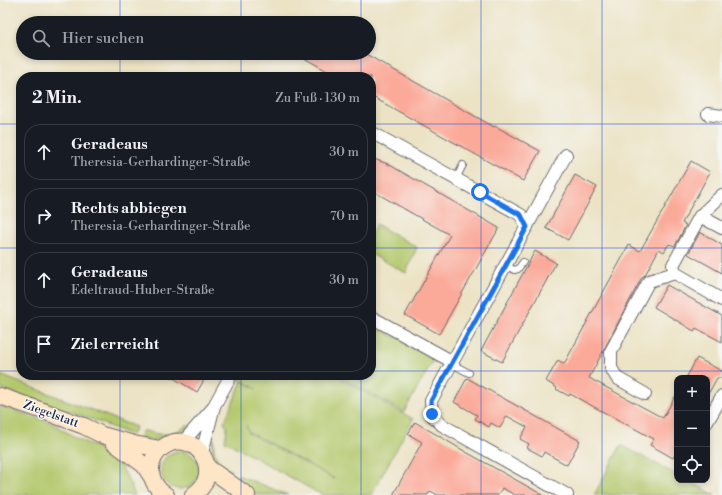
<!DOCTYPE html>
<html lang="de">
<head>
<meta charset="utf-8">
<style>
  :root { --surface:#171b24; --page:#242831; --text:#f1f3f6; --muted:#9ea1a6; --line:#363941 }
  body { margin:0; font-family:"Libre Bodoni",serif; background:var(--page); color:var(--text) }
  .controls { position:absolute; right:12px; bottom:12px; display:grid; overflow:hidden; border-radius:8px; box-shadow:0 2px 6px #0003 }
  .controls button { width:36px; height:36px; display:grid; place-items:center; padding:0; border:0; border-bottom:1px solid var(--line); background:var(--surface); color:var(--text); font:20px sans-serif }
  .stop { position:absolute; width:12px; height:12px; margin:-9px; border:3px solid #1a73e8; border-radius:50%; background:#fff }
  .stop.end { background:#1a73e8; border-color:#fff; box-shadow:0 1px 4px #0008 }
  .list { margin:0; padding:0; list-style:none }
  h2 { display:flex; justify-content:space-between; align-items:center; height:52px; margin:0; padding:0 16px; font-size:17px }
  h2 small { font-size:13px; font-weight:400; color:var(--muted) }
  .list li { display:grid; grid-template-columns:26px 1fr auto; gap:12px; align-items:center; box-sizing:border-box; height:56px; margin:0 8px 8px; padding:0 8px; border:1px solid var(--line); border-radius:16px }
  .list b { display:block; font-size:15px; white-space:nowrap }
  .list p { margin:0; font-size:13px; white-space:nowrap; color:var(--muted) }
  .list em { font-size:13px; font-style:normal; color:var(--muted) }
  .icon { flex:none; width:22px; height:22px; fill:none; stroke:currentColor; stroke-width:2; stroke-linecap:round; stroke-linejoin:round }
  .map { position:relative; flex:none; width:722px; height:495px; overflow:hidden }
  .search { position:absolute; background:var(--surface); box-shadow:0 2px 6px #0003; left:16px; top:16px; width:360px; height:44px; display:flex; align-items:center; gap:10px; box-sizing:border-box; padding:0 14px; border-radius:22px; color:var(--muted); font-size:15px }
  .panel { position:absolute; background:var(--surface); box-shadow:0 2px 6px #0003; left:16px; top:72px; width:360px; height:308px; border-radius:16px }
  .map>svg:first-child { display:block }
</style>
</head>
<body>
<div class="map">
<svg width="722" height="495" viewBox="0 0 722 495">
  <rect width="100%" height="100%" fill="#f6f6f2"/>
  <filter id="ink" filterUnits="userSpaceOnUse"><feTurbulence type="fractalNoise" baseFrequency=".025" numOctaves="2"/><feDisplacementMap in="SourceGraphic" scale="8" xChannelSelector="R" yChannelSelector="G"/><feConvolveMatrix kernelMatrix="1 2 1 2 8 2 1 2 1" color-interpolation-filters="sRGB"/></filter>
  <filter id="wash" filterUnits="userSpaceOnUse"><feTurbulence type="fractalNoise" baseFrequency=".012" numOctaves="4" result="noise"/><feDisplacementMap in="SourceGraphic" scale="16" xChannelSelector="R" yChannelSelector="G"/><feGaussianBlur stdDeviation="0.9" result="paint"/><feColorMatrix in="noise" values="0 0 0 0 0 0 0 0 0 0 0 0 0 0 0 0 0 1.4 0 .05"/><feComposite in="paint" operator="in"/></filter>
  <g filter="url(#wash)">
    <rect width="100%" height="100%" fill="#ece3c5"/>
    <path fill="#b3c86c" stroke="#6a7554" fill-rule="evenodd" d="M376,224L417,247L406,273L371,254V235Z
      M371,324L394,337L397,334L404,338L403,341L434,359L404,412L337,375H371Z
      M0,375L37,389L136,427L132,435L78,414L41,403L0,388Z
      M239,375H334L413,419L371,495H322L225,441L227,427L224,423L242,381L257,389L237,378ZM246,425L249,432L335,479L249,433Z
      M0,406L52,423L73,436L119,459L120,466L126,475L135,495H0Z
      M187,425L189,426L184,432L176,434L167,438L152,440L139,438L143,430C159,436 173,436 187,425Z
      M213,438L214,439C213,456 217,462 231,471L228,477C225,474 220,471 218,468C211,460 212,447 213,438Z
      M621,445L677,475V480H687L715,495H594Z
      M161 470a19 19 0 1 1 38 0a19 19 0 1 1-38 0Z
      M238,475L288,495H258L235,481Z"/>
    <g id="blocks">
      <path fill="#fbaa9a" d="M295,53H364L494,127L495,126L540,151L523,181L371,96V77H338Z
        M371,158L388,164L499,228L439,334L405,315L450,235L371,190Z
        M691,161L710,172L682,223L686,225L675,246L669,244L664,252L659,249L645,275L642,277L589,378L663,418L677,393V451L673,458L650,445L654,439L570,394L569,396L556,389L557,388L546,381L558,360L564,364L629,245L640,251Z
        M575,175L597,187L568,240L546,228Z
        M700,232L722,245V273L688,254Z
        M535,251L556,263L502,362L481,351Z
        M667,285L722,316V342L696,328L694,331L654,307Z
        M697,358L722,371V378H717L707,396V378H686Z
        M168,375H207L197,392Z
        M467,378L580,441L567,465L544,452L542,456L527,448L529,444L520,439L527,427L507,416L500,428L491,423L489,427L475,419L477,415L454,402Z
        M415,422L466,452L543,495H515L502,488L498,495H438L430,491L428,495H393L422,442L408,434Z"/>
    </g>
  </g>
  <g filter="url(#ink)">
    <use href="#blocks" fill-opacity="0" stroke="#69666b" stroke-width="1"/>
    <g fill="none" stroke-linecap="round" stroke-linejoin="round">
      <defs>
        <path id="lane" d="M456,179L463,165
          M506,265L514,270L518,269L523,262
          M452,364L469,373"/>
        <path id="street" d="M708,114L722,116
          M371,132L521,215L527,227
          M566,155L431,401L432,415L442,425L567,495
          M700,216L722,228
          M675,273L722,300
          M371,317L453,362
          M645,394L617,378L611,368V351L649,281L675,273L673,265L700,216L722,195
          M707,422L722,396
          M183,442L214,407
          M202,453L214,406L231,375"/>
        <path id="secondary" d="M0,396L46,412L84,426L102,435L134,444L160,449
          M113,442L144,465L151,476
          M207,467L247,495
          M166,495C157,490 151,480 151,470C151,462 155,453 162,448C193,424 227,473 193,495"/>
      </defs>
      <use href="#lane" stroke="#69666b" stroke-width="8"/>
      <use href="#street" stroke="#69666b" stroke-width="14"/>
      <use href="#secondary" stroke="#69666b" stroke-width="18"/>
      <use href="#lane" stroke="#fff" stroke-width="6"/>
      <use href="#street" stroke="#fff" stroke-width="12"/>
      <use href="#secondary" stroke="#fee5c5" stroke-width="16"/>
    </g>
  </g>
  <g fill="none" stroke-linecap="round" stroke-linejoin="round" filter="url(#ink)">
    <path stroke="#1a73e8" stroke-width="5" d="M432,414L431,401L527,227L521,215L480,192"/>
  </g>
  <path fill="none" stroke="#1d4ed8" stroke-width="1" stroke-opacity="0.55" d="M120,0V23M241,0V23M361,0V23M481,0V495M602,0V495M120,53V77M241,53V77M361,53V77M0,124H21M371,124H722M0,248H21M371,248H722M0,371H21M371,371H722M120,375V495M241,375V495M361,375V495"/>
  <g text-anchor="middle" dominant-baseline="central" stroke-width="3" stroke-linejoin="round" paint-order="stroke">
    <g font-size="12" fill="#22223b" stroke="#f6f6f2">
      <text transform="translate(51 414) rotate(20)">Ziegelstatt</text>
    </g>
  </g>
</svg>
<div class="controls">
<button>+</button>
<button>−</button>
<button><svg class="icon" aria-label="locate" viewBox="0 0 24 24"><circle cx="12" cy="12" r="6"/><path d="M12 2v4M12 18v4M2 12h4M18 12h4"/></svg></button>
</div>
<div class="stop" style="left:480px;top:192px"></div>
<div class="stop end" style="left:432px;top:414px"></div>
<div class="search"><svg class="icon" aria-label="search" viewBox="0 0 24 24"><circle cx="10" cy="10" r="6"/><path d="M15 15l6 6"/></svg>Hier suchen</div>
<section class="panel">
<h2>2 Min.<small>Zu Fuß · 130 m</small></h2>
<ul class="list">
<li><svg class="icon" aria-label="ahead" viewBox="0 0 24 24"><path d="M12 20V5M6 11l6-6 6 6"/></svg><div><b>Geradeaus</b><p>Theresia-Gerhardinger-Straße</p></div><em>30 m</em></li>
<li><svg class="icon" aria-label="right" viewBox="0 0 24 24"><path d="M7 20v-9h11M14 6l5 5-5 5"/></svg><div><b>Rechts abbiegen</b><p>Theresia-Gerhardinger-Straße</p></div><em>70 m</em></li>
<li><svg class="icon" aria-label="ahead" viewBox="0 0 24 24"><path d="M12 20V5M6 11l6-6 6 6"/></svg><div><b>Geradeaus</b><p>Edeltraud-Huber-Straße</p></div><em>30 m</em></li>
<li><svg class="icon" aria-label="arrive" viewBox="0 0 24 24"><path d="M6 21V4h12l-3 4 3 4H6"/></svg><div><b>Ziel erreicht</b></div></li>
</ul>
</section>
</div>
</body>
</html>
